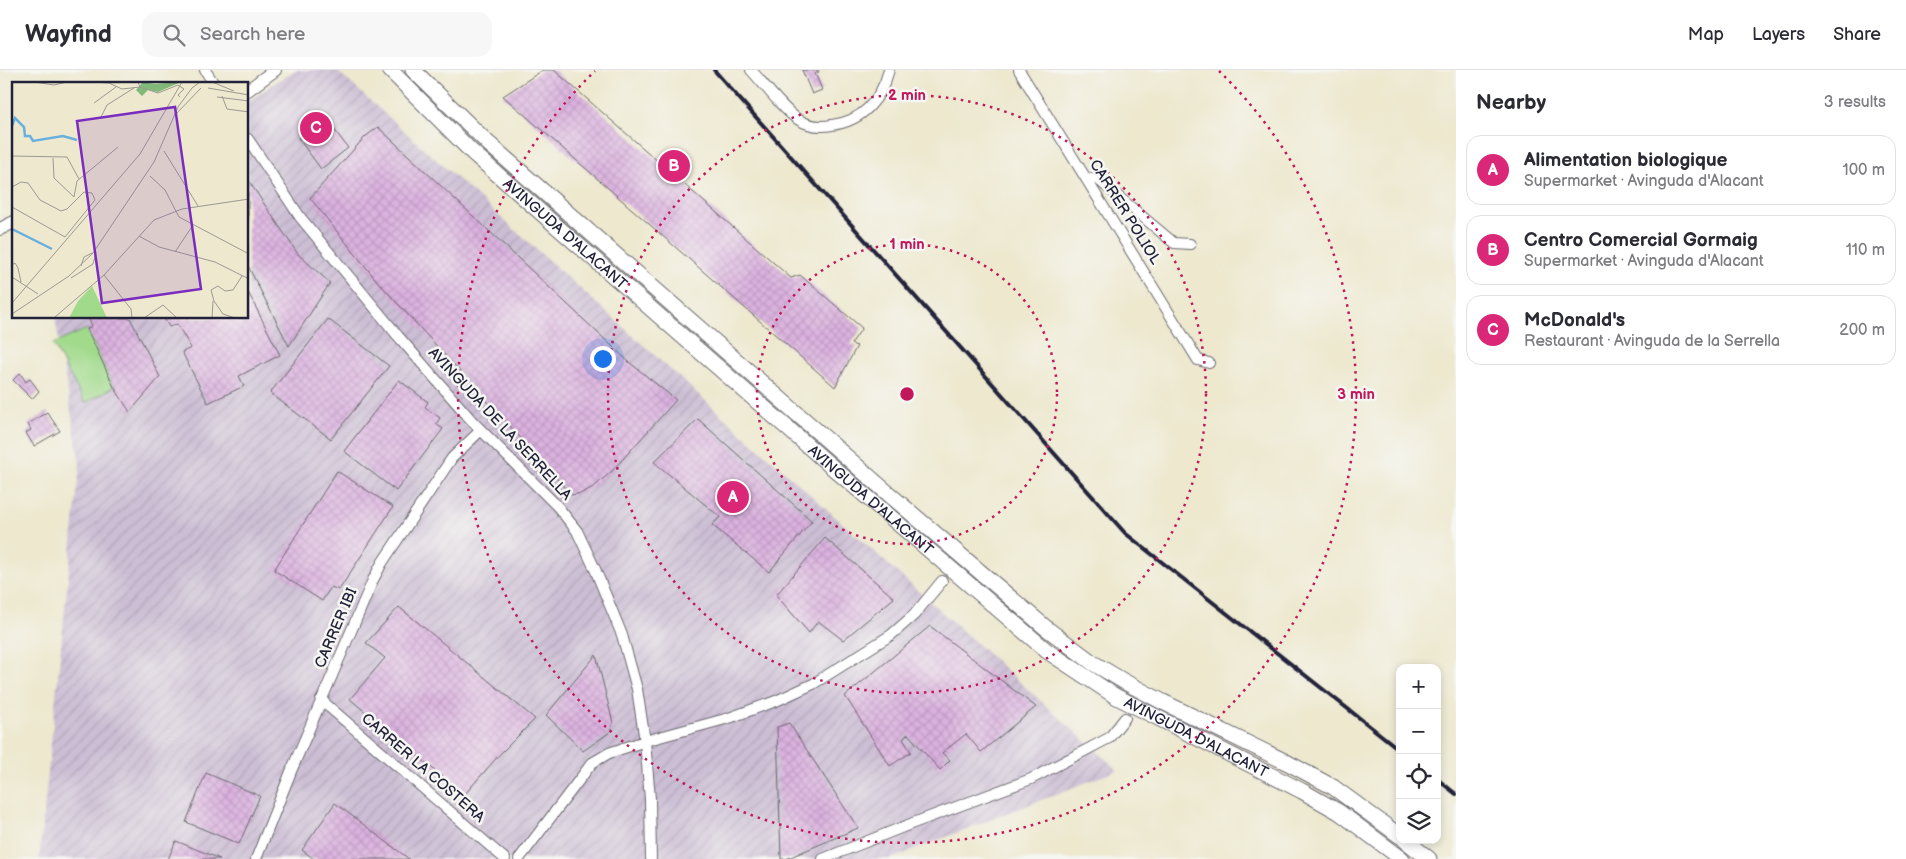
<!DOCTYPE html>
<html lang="en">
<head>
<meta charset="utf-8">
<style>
  :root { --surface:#fff; --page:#f7f7f7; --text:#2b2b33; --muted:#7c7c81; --line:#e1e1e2; --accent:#db2777 }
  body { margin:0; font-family:"Balsamiq Sans",sans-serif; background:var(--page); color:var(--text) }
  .controls { position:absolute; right:15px; bottom:15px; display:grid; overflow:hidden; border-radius:10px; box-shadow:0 2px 8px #0003 }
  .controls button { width:45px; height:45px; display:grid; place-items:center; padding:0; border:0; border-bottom:1px solid var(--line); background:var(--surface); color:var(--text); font:25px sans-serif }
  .you { position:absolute; left:602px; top:288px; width:18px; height:18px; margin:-12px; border:4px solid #fff; border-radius:50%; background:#1a73e8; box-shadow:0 0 0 8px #1a73e833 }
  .badge { display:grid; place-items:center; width:32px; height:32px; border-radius:50%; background:var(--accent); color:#fff; font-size:16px; font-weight:700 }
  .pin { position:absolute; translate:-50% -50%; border:2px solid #fff; box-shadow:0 1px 5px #0006 }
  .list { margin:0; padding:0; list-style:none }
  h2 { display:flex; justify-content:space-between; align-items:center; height:65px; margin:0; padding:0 20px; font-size:21px }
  h2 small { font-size:16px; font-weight:400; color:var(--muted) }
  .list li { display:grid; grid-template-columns:32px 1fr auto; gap:15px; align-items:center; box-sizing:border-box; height:70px; margin:0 10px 10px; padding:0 10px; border:1px solid var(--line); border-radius:15px }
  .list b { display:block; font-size:19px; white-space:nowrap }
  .list p { margin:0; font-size:16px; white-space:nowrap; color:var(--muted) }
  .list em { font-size:16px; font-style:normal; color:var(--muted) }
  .icon { flex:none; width:28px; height:28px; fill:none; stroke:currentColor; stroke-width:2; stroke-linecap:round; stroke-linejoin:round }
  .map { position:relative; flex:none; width:1456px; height:789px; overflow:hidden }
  header { display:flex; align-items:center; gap:30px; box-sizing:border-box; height:70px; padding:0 25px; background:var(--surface); border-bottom:1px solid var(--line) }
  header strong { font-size:24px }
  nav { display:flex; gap:28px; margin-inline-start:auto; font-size:18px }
  .search { width:350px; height:45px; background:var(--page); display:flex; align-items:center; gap:12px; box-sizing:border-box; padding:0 18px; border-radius:15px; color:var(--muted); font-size:19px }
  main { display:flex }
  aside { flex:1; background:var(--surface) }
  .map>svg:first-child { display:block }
</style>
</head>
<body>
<header>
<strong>Wayfind</strong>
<div class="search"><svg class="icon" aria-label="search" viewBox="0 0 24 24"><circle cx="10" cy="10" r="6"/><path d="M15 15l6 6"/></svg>Search here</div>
<nav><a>Map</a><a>Layers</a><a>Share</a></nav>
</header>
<main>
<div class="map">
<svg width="1456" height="789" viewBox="0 0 1456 789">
  <defs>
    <pattern id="industrial-furrows" width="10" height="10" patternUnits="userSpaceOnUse" patternTransform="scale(1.25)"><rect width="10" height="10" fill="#ccbed4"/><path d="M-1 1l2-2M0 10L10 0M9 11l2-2" fill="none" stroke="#afa3b7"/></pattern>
    <pattern id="building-cross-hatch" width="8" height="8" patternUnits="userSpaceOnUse" patternTransform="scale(1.25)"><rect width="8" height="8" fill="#dbb2df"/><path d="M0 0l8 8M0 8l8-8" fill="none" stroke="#bc99c0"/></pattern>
  </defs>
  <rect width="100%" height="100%" fill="#f6f6f2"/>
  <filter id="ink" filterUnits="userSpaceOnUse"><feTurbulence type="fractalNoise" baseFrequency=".02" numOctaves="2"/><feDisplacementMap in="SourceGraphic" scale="10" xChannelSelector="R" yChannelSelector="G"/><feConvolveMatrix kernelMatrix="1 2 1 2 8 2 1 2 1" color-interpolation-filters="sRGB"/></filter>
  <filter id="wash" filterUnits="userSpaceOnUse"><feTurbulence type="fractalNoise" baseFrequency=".0096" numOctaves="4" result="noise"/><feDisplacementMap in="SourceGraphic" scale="20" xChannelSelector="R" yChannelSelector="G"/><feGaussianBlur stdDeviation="1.12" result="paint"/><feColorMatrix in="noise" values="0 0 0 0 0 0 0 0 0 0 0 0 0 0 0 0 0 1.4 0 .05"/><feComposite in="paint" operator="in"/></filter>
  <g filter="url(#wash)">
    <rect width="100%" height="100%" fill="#ede8ce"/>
    <path fill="url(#industrial-furrows)" d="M295,0H336L1118,700L890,789H39L80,394L55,248H248V31Z"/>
    <path fill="#a2da8c" stroke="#627e64" d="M87,259L114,317L85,333L53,274Z"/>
    <g id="blocks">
      <path fill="url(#building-cross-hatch)" d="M543,0H554L791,208L800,205L862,258L851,274L857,276L835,317L503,26Z
        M802,0H818L819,2L815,3L822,20L812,24Z
        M325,47L348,78L321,99L298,68Z
        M378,57L629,292L676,330L612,401L595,416L582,423L571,425L541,390L378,212L310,128L365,67Z
        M248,110L298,184L330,213L289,276L248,196Z
        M248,222L280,285L239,306L244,316L208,333L182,282L191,278L177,254L169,257L164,248H248Z
        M88,248H130L160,307L130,342L114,317L87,259L92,256Z
        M328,249L389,296L331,369L270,323Z
        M20,303L26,312L30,309L39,321L32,329L13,310Z
        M399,310L428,332L425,337L440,348L436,354L443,359L396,421L344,381Z
        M47,342L60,361L34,376L26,363L31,360L28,354Z
        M698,349L812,451L769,502L712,455L720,447L654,392Z
        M337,401L393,437L339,520L331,517L322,531L274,500Z
        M825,468L894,528L843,570L818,551L809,563L776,525Z
        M399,537L535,649L500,684L464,725L350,629L385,588L366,573Z
        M930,556L1036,637L981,682L966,664L942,683L950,690L940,700L908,664L903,669L911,682L890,696L845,626Z
        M596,585L613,653L610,662L583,681L546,645Z
        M789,653L858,758L786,789H781L777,657Z
        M206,703L260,726L239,774L186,752Z
        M335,733L409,789H314L302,780Z
        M176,771L220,789H168Z"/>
    </g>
  </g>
  <g filter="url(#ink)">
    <use href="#blocks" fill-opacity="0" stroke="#69676e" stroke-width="1"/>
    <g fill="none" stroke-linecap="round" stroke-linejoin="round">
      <defs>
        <path id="minor" d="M205,0L214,14
          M751,0C764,14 784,41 799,50C809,56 821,57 832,55C863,51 881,29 889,0
          M1019,0L1198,290L1209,293
          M248,69L300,147L398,266L473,352L558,437L577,461L595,499L622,565L637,619L645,671L650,729L651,789
          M1088,112L1095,107L1174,173L1190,174
          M321,630L505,789
          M256,789L292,699L373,510L382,493L452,388L481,360
          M519,789L592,693L609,683L645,671L729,648L776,631L813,614L891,565L914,545L942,511
          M823,789L908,755L1031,709L1109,668L1125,648"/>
        <path id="tertiary" d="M248,20L275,0
          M0,159L14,152"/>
        <g id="primary">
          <path id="s1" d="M390,0L472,82L554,154L832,397L1047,581L1115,626L1302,721L1339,742L1402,789"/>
          <path d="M413,0L489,74L890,425L1046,558L1093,593L1125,612L1163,632L1288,693L1333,717L1400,766"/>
          <path d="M1405,770L1429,789"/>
        </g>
      </defs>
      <use href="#minor" stroke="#69676e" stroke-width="12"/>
      <use href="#tertiary" stroke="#69676e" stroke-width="14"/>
      <use href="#primary" stroke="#69676e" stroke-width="17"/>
      <use href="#minor" stroke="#fff" stroke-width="10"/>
      <use href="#tertiary" stroke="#fff" stroke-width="12"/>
      <use href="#primary" stroke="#fff" stroke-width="15"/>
      <path stroke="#22223b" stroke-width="4" d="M714,0L1125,463L1400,680
        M1437,709L1456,724"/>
    </g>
  </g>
  <g fill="none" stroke="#c2185b" stroke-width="2.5" stroke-dasharray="2.5 5">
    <circle cx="907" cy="324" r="150"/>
    <circle cx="907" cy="324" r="299"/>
    <path d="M1219 1A449 449 0 1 1 595 1"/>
  </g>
  <g text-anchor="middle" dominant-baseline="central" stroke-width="5" stroke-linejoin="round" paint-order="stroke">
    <g font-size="15" fill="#22223b" stroke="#f6f6f2">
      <text transform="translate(1125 142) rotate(58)">CARRER POLIOL</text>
      <text stroke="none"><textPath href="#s1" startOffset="240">AVINGUDA D'ALACANT</textPath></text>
      <text transform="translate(500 354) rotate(47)">AVINGUDA DE LA SERRELLA</text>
      <text stroke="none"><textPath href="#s1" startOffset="645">AVINGUDA D'ALACANT</textPath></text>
      <text transform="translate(336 558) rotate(-67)">CARRER IBI</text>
      <text stroke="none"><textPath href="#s1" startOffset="1050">AVINGUDA D'ALACANT</textPath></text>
      <text transform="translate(423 698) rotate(41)">CARRER LA COSTERA</text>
    </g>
  </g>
  <g transform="translate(12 12)">
    <rect width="236" height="236" fill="#ede8ce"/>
    <path d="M80,204L95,236H57L66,219Z" fill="#a2da8c"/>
    <path d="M131,0L143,2L169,0L146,10L136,8L130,14L124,8Z" fill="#81ba78"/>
    <path fill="none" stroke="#69b0e0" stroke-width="2.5" d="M0,44L3,36L12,45L13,54H18L21,59L51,54L65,58M0,147L40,167"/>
    <path fill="none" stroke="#9c9993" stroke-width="1" d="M22,0L42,3L55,0M78,0L97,1L110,7L128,5M126,0L128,5L146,11L166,3L172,7L166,13L168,15M200,0L222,9M196,6L237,13M210,14L215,27L237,30M205,15L237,19M82,21L104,5M165,31L189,6M89,35L95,23L122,6M152,69L186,124M0,74L55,75L67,97M41,76L42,96L62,115M138,94L153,108L167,135L237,172M0,105L9,100L16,101L28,118L49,129L55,127L72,110L80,111L83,118L53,155L0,125M62,115L65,99L106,65M127,154L147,165L203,180L237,197M163,170L181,143M0,183L3,181L6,186L9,200M69,184L72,175L80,171M92,193L119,227L120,236M0,195L26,212M59,196L81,182L84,171M0,221L128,72L170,0M0,232L57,194L81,171L142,80L166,25L180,6L188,0M43,235L92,193L142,138L170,127L237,117M132,236L151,223L165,236M200,236L201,219M223,236L211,232L202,219L199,208L206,204L213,209L221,208L230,194"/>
    <path fill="#7b2cbf" fill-opacity="0.15" stroke="#7b2cbf" stroke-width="2.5" d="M163,25L189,207L90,221L65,39Z"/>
    <rect width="236" height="236" fill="none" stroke="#22223b" stroke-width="2.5"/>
  </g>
  <circle cx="907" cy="324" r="8" fill="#c2185b" stroke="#f6f6f2" stroke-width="2.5"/>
  <g font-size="15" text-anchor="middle" font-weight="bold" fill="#c2185b" stroke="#f6f6f2" stroke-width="5" stroke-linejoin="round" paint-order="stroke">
    <text x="907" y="30">2 min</text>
    <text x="907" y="179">1 min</text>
    <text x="1356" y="329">3 min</text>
  </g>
</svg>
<div class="controls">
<button>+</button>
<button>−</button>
<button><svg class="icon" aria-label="locate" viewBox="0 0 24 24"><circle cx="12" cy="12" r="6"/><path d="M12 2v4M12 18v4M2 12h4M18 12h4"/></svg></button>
<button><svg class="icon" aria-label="layers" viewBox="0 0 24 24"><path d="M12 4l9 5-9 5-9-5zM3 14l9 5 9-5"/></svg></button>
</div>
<div class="you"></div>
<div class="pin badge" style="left:733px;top:427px">A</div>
<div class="pin badge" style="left:674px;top:96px">B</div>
<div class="pin badge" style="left:316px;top:58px">C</div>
</div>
<aside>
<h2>Nearby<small>3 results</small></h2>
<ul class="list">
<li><span class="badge">A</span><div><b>Alimentation biologique</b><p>Supermarket · Avinguda d'Alacant</p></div><em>100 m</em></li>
<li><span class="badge">B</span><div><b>Centro Comercial Gormaig</b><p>Supermarket · Avinguda d'Alacant</p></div><em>110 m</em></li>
<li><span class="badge">C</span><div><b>McDonald's</b><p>Restaurant · Avinguda de la Serrella</p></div><em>200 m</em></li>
</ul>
</aside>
</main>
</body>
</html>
